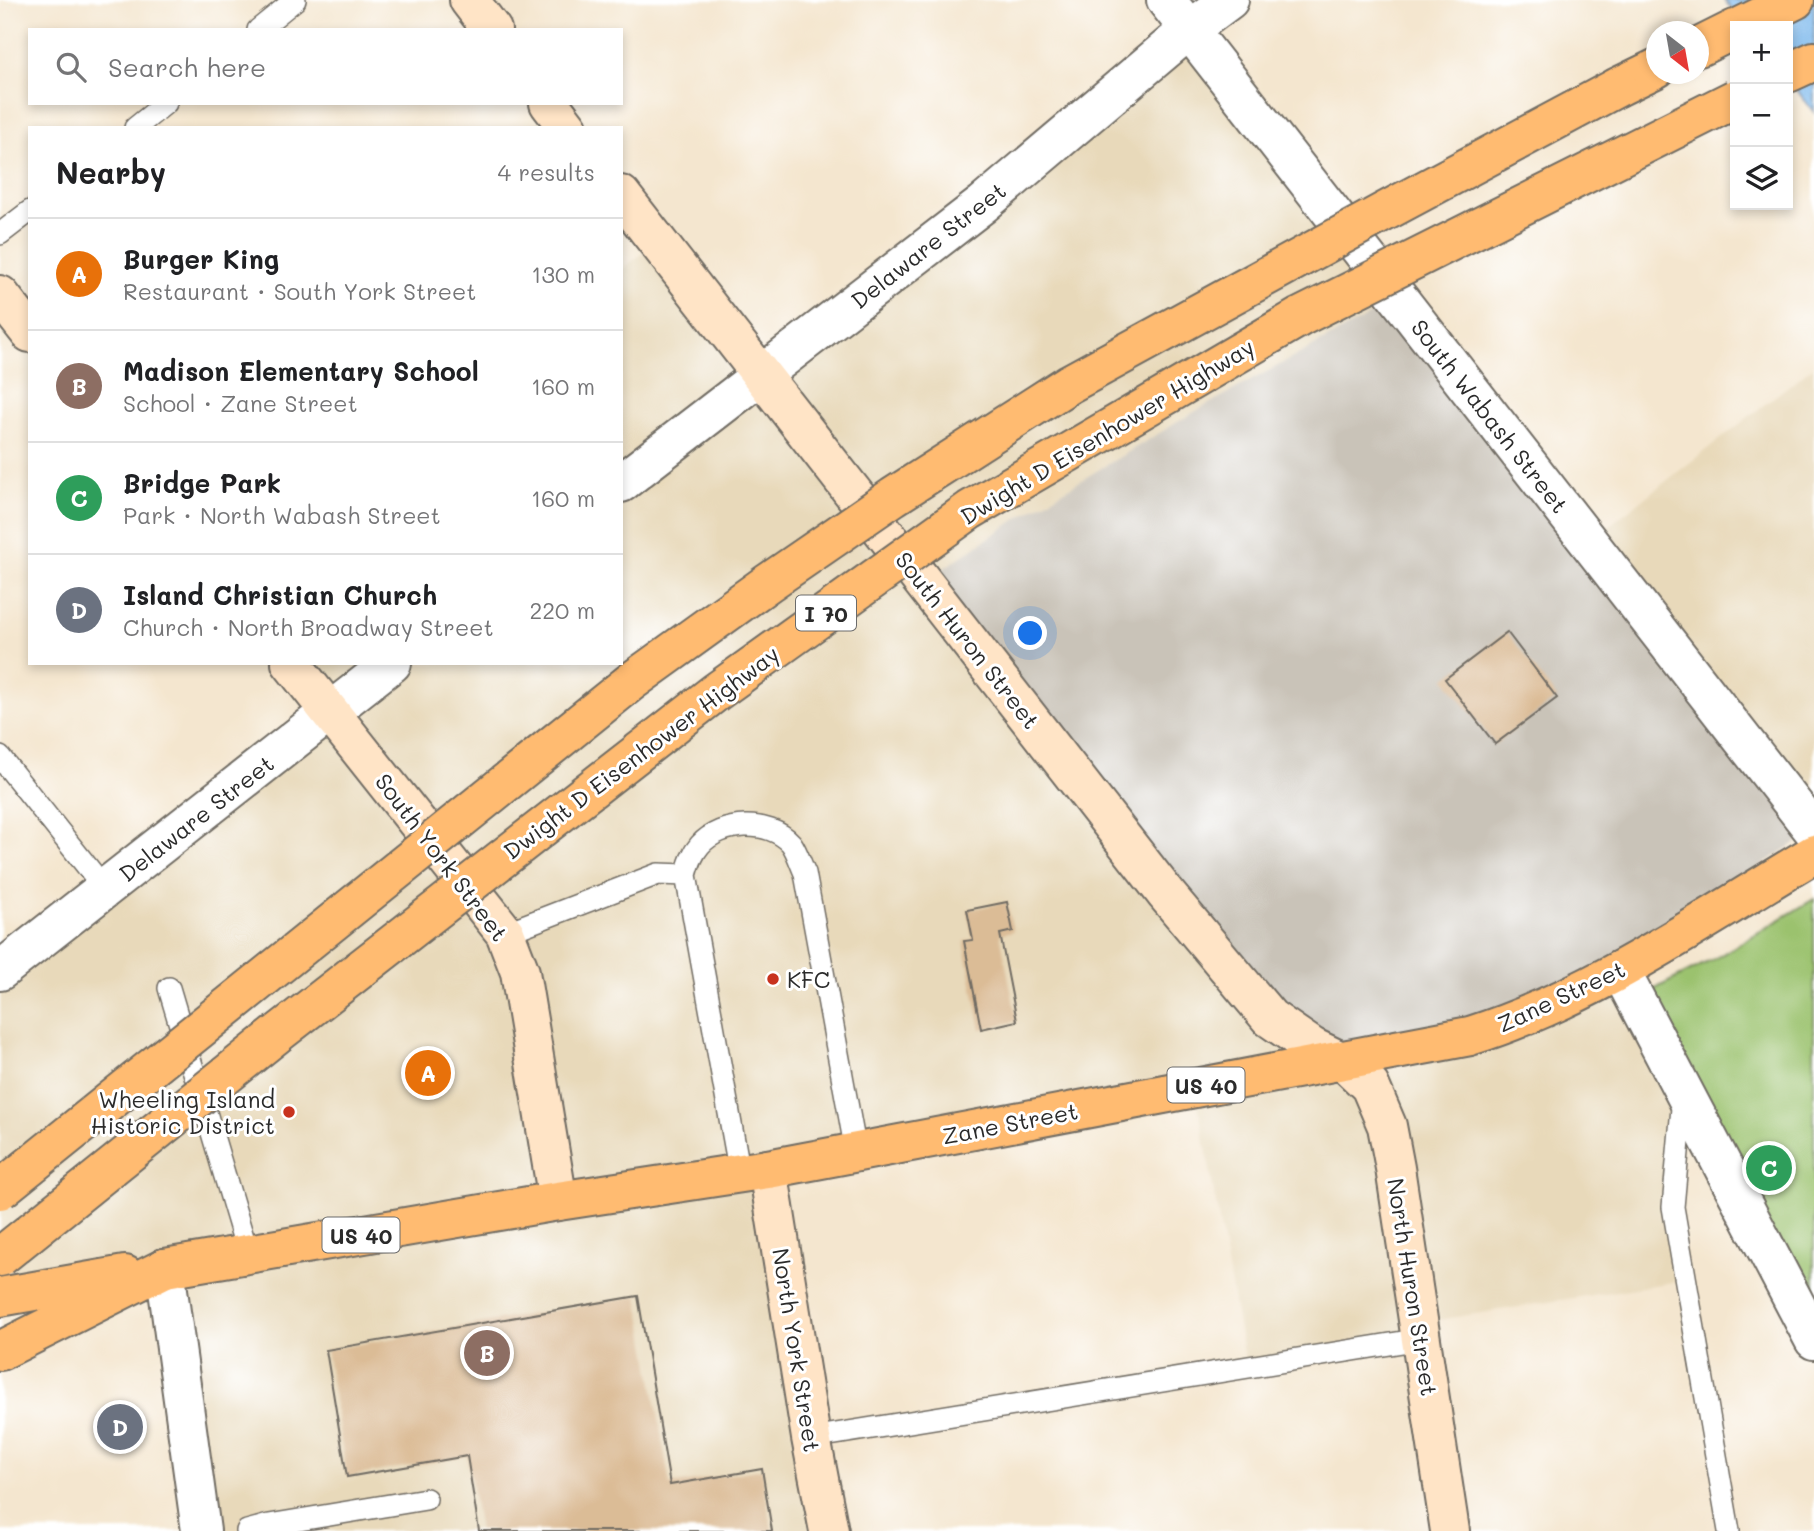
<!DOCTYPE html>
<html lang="en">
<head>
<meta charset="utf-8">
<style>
  :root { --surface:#fff; --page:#f2f2f2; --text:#202124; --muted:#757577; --line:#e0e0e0; --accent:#ea580c }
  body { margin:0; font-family:Mali,sans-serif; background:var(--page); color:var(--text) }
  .controls { position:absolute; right:21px; top:21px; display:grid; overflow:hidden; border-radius:0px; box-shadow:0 4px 10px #0003 }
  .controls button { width:63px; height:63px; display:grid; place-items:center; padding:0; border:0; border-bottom:2px solid var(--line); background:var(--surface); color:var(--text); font:35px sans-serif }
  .compass { position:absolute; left:1646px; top:21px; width:63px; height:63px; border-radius:50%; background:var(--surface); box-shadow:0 4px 10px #0003; rotate:149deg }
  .you { position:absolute; left:1031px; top:634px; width:24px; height:24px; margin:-18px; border:5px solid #fff; border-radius:50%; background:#1a73e8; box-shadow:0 0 0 10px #1a73e833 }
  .badge { display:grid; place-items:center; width:46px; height:46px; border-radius:50%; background:var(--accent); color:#fff; font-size:23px; font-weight:700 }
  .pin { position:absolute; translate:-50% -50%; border:4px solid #fff; box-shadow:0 2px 7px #0006 }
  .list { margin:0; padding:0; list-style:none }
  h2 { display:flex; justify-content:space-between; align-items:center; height:91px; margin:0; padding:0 28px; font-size:30px }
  h2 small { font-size:23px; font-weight:400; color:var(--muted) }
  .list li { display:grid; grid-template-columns:46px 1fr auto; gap:21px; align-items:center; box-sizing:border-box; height:112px; padding:0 28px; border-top:2px solid var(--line) }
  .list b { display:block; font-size:26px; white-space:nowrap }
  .list p { margin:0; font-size:23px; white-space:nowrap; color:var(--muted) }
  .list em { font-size:23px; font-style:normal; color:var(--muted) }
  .icon { flex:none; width:38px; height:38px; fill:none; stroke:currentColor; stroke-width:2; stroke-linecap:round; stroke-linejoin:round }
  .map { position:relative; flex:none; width:1814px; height:1531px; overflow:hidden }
  .search { position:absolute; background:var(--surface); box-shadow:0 4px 10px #0003; left:28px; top:28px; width:595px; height:77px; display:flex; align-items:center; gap:18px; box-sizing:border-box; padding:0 24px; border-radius:0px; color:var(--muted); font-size:26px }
  .panel { position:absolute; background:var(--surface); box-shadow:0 4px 10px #0003; left:28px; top:126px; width:595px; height:539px; border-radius:0px }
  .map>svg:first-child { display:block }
</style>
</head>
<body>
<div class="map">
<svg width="1814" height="1531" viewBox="0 0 1814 1531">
  <rect width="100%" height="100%" fill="#fff"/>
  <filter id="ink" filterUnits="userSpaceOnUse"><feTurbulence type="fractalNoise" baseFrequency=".0143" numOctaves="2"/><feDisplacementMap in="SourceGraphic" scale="14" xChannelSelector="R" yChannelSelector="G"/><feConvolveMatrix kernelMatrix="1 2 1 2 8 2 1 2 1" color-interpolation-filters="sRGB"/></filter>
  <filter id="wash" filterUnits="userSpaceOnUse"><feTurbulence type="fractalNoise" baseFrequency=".00686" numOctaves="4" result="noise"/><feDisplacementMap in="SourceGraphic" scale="28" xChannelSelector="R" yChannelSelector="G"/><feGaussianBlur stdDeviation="1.57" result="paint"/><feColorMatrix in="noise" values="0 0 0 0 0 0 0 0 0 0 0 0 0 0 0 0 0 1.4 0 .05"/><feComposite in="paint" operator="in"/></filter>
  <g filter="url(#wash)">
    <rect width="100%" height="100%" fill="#f4e6cf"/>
    <path fill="#e8d9ba" d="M1190,29L1399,299L1196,411L1017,519L1620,970L1683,1091L1673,1207L1685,1280L1419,1323L1421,1339L1246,1368L1195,1087L768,1169L829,1531H201L164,1268L0,1297V971L330,712L291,663H621V270L657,242L761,374Z
      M1814,366V831L1588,542Z"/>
    <path fill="#c9c3b8" d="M1399,299L1814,831L1536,1013L1312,1047L923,582L1017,519L1196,411Z"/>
    <path fill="#9bc26e" stroke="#63764c" stroke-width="2" d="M1814,899V1308L1635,999L1714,959Z"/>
    <path fill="#78b6eb" stroke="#52708b" stroke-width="2" d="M1724,0H1814V112L1788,79V26H1745Z"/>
    <g id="blocks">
      <path fill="#dbbc96" d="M1507,632L1557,698L1495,744L1445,679Z
        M1007,902L1013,931L1000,934L1017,1021L981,1029L964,941L973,940L967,910Z
        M638,1296L670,1485L762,1469L772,1531H479L467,1456L347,1477L326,1350Z"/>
    </g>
  </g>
  <g filter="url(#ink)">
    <use href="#blocks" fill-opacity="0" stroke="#716c64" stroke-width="2"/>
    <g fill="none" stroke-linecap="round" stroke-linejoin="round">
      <defs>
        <path id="lane" d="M258,30L295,0
          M135,128L166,103
          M0,234L30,211
          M0,757L105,889
          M505,933L658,874L686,875
          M169,988L248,1254
          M1683,1097L1673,1207L1729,1531
          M740,1174L686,875C689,864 692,854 700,845C721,821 769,819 791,843C797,851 801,865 805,873L856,1152
          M811,1438L1421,1339
          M247,1531L269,1525L426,1499"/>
        <path id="street" d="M1166,0L1814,831
          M621,483L983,204L1190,29L1229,0
          M1620,970L1814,1340
          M0,971L392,663
          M165,1268L201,1531"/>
        <path id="secondary" d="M469,0L492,30
          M549,103L568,128
          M621,195L1166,894L1270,1018L1312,1047L1347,1064L1370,1086L1387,1126L1395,1168L1450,1531
          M0,295L30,333
          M291,663L505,933L520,972L558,1201
          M768,1169L811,1438L829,1531"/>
        <path id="primary" d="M165,1268L558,1201L768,1169L1470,1036C1594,997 1703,920 1814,854"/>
        <path id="highway" d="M1742,26L1795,0
          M1699,47L1735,29
          M1788,73L1814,61
          M1618,87L1657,68
          M0,1297L125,1275
          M0,1351L165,1268"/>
      </defs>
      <use href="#lane" stroke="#716c64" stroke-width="24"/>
      <use href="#street" stroke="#716c64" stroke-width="42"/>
      <use href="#secondary" stroke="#716c64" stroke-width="42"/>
      <use href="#primary" stroke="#716c64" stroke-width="42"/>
      <use href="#highway" stroke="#716c64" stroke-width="42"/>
      <use href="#lane" stroke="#fff" stroke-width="21"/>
      <use href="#street" stroke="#fff" stroke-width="38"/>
      <use href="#secondary" stroke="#ffe4c6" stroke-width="38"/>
      <use href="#primary" stroke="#ffbb71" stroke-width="38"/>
      <use href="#highway" stroke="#ffbb71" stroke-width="38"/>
      <defs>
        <path id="highway-bridge" d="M0,1190L632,681L768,583L893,497L1069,384L1384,212L1618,87
          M0,1257L281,1031L716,692L970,510L1300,317L1735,99"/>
      </defs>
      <use href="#highway-bridge" stroke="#716c64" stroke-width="42" stroke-linecap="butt"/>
      <use href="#highway-bridge" stroke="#ffbb71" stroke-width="38"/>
    </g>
  </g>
  <g fill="#c8321e" stroke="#fff" stroke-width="2.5">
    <circle cx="773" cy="979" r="7"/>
    <circle cx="289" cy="1112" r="7"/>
  </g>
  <g text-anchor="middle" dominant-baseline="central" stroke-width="6" stroke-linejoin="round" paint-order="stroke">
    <g fill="#fff" stroke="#6b6b6b" stroke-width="2">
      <rect x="796" y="595.5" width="60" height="35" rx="5"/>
      <rect x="1167.5" y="1067.5" width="77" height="35" rx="5"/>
      <rect x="322.5" y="1217.5" width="77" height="35" rx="5"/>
    </g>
    <g font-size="21" font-weight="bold" fill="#2b2b2b">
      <text x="826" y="613">I 70</text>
      <text x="1206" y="1085">US 40</text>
      <text x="361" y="1235">US 40</text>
    </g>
    <g font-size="23" fill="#2b2b2b" stroke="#fff">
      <text transform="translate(928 245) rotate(-38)">Delaware Street</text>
      <text transform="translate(1490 416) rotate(52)">South Wabash Street</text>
      <text transform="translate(1107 431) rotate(-31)">Dwight D Eisenhower Highway</text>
      <text transform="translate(968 640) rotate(52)">South Huron Street</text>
      <text transform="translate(641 752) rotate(-37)">Dwight D Eisenhower Highway</text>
      <text transform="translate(196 818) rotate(-38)">Delaware Street</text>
      <text transform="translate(442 857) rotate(53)">South York Street</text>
      <text transform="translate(1561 996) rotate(-25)">Zane Street</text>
      <text transform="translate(1010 1123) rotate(-11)">Zane Street</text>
      <text transform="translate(1413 1287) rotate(81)">North Huron Street</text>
      <text transform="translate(797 1350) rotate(81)">North York Street</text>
    </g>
    <g font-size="23" fill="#2b2b2b" stroke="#fff" text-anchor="start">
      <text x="787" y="979">KFC</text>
      <text x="275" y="1099" text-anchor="end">Wheeling Island<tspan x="275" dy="26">Historic District</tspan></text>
    </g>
  </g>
</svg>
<div class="controls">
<button>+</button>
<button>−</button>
<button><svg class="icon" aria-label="layers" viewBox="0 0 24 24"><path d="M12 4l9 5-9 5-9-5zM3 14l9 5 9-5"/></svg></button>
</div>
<svg class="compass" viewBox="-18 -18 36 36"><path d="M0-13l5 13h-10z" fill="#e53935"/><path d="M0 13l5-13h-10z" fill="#757577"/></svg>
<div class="you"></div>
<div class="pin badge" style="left:428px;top:1073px;background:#e8710a">A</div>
<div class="pin badge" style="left:487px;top:1353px;background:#8d6e63">B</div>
<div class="pin badge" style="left:1769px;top:1168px;background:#2e9e5b">C</div>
<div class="pin badge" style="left:120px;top:1427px;background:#6b7280">D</div>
<div class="search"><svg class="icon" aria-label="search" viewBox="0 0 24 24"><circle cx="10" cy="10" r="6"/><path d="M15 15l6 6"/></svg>Search here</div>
<section class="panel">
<h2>Nearby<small>4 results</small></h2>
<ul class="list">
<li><span class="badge" style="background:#e8710a">A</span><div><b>Burger King</b><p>Restaurant · South York Street</p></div><em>130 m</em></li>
<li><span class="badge" style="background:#8d6e63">B</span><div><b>Madison Elementary School</b><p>School · Zane Street</p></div><em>160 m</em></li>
<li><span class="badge" style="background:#2e9e5b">C</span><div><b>Bridge Park</b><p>Park · North Wabash Street</p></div><em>160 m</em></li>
<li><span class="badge" style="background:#6b7280">D</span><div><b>Island Christian Church</b><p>Church · North Broadway Street</p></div><em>220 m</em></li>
</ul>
</section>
</div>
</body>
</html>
